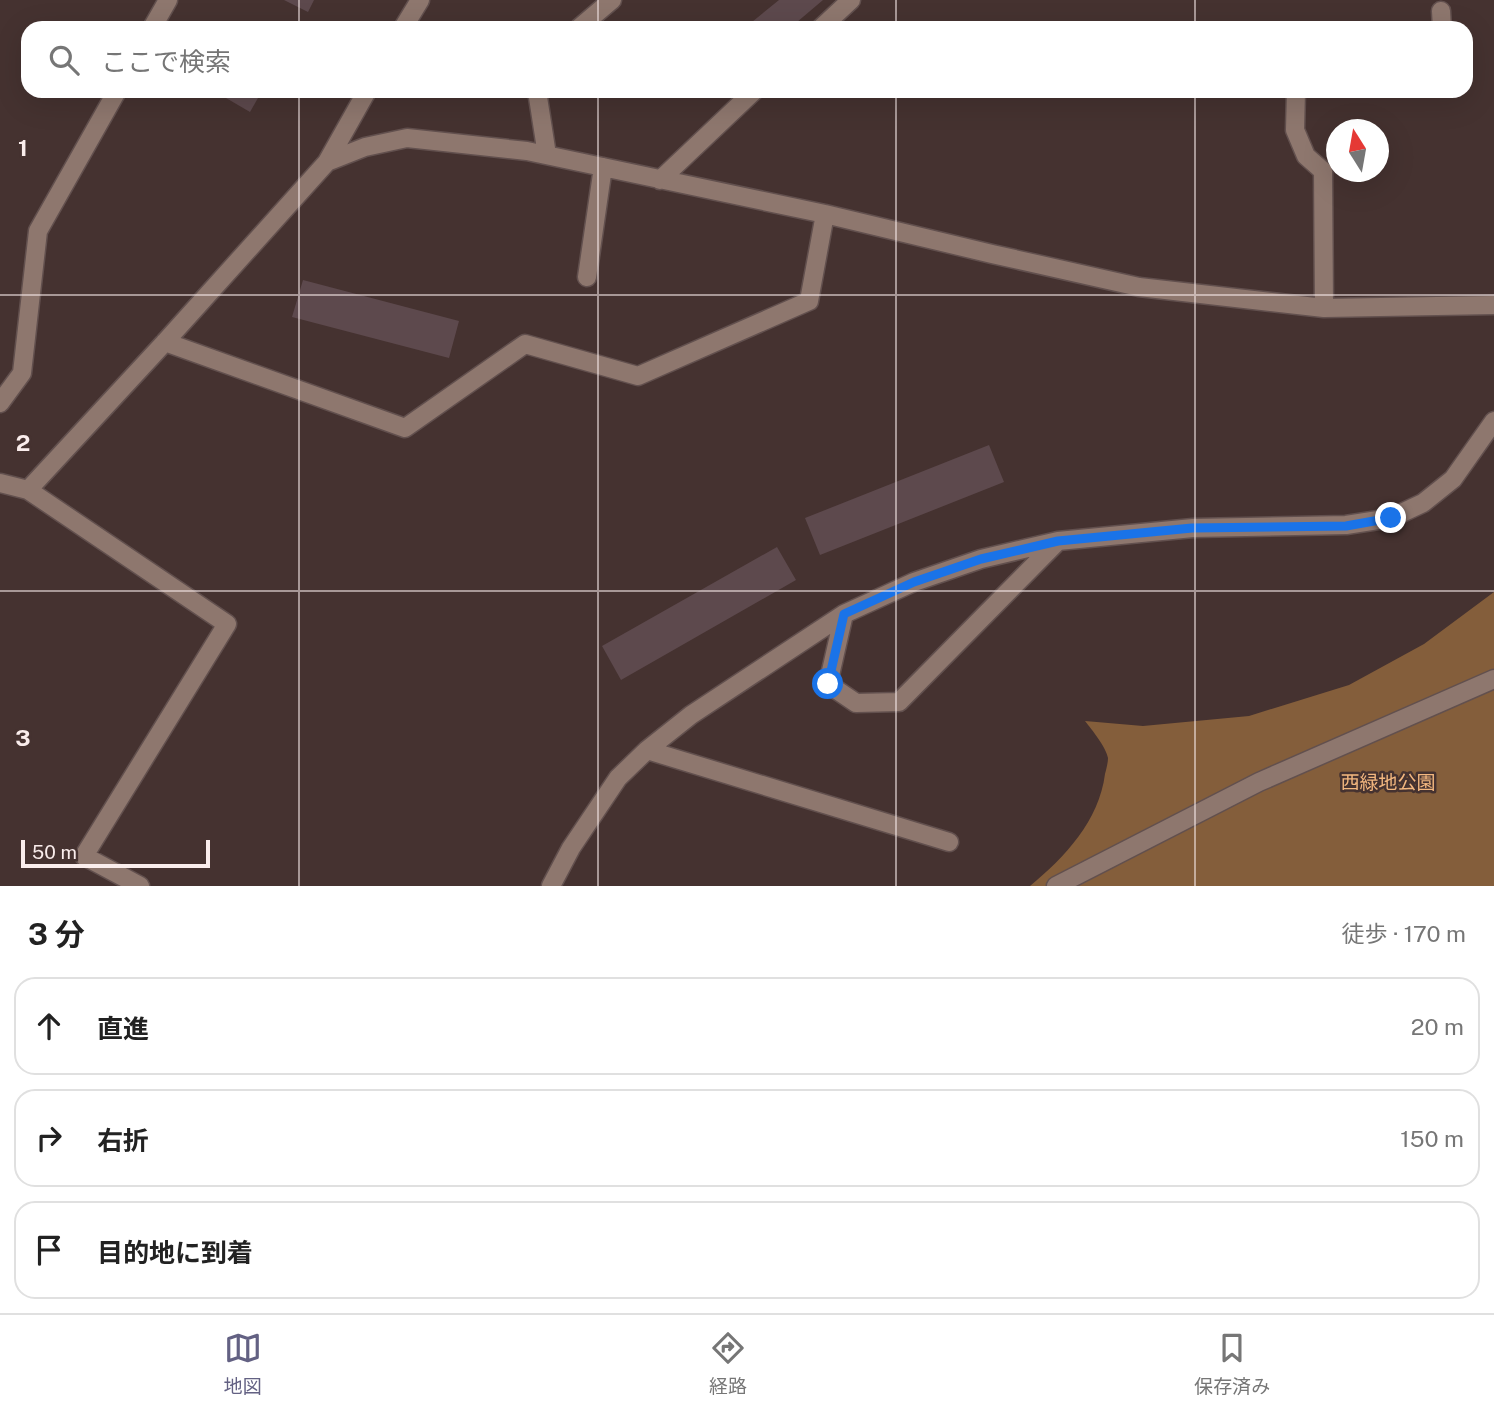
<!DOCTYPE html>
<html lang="ja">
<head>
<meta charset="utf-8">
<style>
  :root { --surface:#fff; --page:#f2f2f2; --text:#222; --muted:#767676; --line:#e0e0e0; --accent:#636183 }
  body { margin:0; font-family:"Public Sans","Noto Sans JP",sans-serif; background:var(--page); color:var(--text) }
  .compass { position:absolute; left:1326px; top:119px; width:63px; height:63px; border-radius:50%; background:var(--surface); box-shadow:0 7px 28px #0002; rotate:349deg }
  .scale { position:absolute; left:21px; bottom:18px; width:189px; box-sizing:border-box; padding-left:7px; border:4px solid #faedec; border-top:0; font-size:19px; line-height:24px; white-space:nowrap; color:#faedec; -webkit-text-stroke:5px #453230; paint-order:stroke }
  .stop { position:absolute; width:21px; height:21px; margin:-16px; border:5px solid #1a73e8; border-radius:50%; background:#fff }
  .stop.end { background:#1a73e8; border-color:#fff; box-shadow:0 2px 7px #0008 }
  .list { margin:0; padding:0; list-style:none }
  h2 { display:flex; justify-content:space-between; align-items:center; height:91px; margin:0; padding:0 28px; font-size:30px }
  h2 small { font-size:23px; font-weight:400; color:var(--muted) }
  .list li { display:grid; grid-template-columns:46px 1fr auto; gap:21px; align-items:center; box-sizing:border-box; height:98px; margin:0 14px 14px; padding:0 14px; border:2px solid var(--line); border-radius:21px }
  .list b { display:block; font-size:26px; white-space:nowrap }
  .list em { font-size:23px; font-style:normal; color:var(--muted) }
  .icon { flex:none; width:38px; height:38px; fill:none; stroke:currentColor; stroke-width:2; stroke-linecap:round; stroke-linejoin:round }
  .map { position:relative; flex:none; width:1494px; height:886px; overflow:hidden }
  .search { position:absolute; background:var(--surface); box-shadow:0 7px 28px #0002; left:21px; right:21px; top:21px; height:77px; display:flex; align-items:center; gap:18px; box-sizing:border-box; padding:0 24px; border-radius:21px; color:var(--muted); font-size:26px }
  .sheet { height:427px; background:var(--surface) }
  nav { display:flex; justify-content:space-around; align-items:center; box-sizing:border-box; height:98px; border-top:2px solid var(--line); background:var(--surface); font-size:19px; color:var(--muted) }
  nav a { display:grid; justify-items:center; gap:4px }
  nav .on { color:var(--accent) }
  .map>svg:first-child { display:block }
</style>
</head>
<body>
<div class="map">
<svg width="1494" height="886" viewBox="0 0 1494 886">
  <rect width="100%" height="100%" fill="#453230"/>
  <path fill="#845e3b" d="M1494,592V886H1030C1065,857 1099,821 1105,774C1106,770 1108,763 1108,758C1106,747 1092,730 1085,721L1143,726L1249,716L1349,685L1424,644Z"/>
  <path fill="#5d494d" d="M284,0H314L308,12Z
    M779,0H823L790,28H749L747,26Z
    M214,91H262L250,112Z
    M303,280L459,321L449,358L292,317Z
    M989,445L1004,482L820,555L805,518Z
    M777,547L796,580L621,680L602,646Z"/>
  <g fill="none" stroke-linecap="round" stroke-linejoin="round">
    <defs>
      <path id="minor" d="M1441,11L1442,28
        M152,28L168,0
        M403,28L420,0
        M579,28L612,0
        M821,28L851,0
        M537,91L547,155
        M1296,91L1295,130L1306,156L1323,171L1324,308
        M327,162L365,147L407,138L527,151L825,214L992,254L1139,287L1324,308L1494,305
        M660,180L754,91
        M587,277L603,167
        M165,342L405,428L525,344L638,376L809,301L825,214
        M0,403L22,373L38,231L117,91
        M0,483L28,490L227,624L84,856L140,886
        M28,490L165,342L327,162L367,91
        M844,614L828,684L856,703L899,702L1058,541
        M647,750L949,842
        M551,886L571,848L618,778L647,750L691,715L844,614L914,582L981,559L1058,541L1193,528L1346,525L1391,518L1423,503L1453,479L1494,421
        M1056,886L1259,782L1494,679"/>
    </defs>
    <use href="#minor" stroke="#62504e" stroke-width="21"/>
    <use href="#minor" stroke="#8e776e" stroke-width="18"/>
  </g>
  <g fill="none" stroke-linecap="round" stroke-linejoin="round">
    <path stroke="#1a73e8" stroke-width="9" d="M828,684L844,614L914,582L981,559L1058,541L1192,528L1346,526L1391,518"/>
  </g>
  <path fill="none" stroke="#faedec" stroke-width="2" stroke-opacity="0.55" d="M299,0V28M598,0V28M896,0V28M1195,0V28M299,91V886M598,91V886M896,91V886M1195,91V886M0,295H1494M0,591H1494"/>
  <g text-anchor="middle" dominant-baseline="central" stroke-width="5" stroke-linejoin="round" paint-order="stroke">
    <g font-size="19" fill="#f3b77f" stroke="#453230">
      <text x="1388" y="782">西緑地公園</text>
    </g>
  </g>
  <g font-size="23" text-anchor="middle" font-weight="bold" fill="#faedec" stroke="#453230" stroke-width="5" stroke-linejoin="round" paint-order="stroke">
    <text x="23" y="156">1</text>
    <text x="23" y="451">2</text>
    <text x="23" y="746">3</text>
  </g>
</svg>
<svg class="compass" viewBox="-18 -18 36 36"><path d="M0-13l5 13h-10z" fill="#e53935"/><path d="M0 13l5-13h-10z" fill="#767676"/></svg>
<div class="scale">50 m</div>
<div class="stop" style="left:828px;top:684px"></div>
<div class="stop end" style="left:1391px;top:518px"></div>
<div class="search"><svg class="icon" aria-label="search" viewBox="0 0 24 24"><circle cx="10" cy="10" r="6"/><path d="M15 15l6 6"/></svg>ここで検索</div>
</div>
<section class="sheet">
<h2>3 分<small>徒歩 · 170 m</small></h2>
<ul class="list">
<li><svg class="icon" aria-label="ahead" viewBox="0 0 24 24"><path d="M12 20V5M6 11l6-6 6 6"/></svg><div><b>直進</b></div><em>20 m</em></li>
<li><svg class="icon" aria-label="right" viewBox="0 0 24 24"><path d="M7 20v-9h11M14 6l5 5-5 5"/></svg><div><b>右折</b></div><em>150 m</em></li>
<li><svg class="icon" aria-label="arrive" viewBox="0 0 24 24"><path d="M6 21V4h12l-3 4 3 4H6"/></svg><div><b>目的地に到着</b></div></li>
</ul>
</section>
<nav>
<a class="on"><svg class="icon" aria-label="map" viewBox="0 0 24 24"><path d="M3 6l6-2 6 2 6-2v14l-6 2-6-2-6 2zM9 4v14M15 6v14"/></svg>地図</a>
<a><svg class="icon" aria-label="directions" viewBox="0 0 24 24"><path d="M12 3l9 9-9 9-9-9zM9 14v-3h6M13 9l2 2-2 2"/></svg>経路</a>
<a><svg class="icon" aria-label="saved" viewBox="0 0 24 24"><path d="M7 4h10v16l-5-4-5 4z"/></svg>保存済み</a>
</nav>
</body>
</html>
